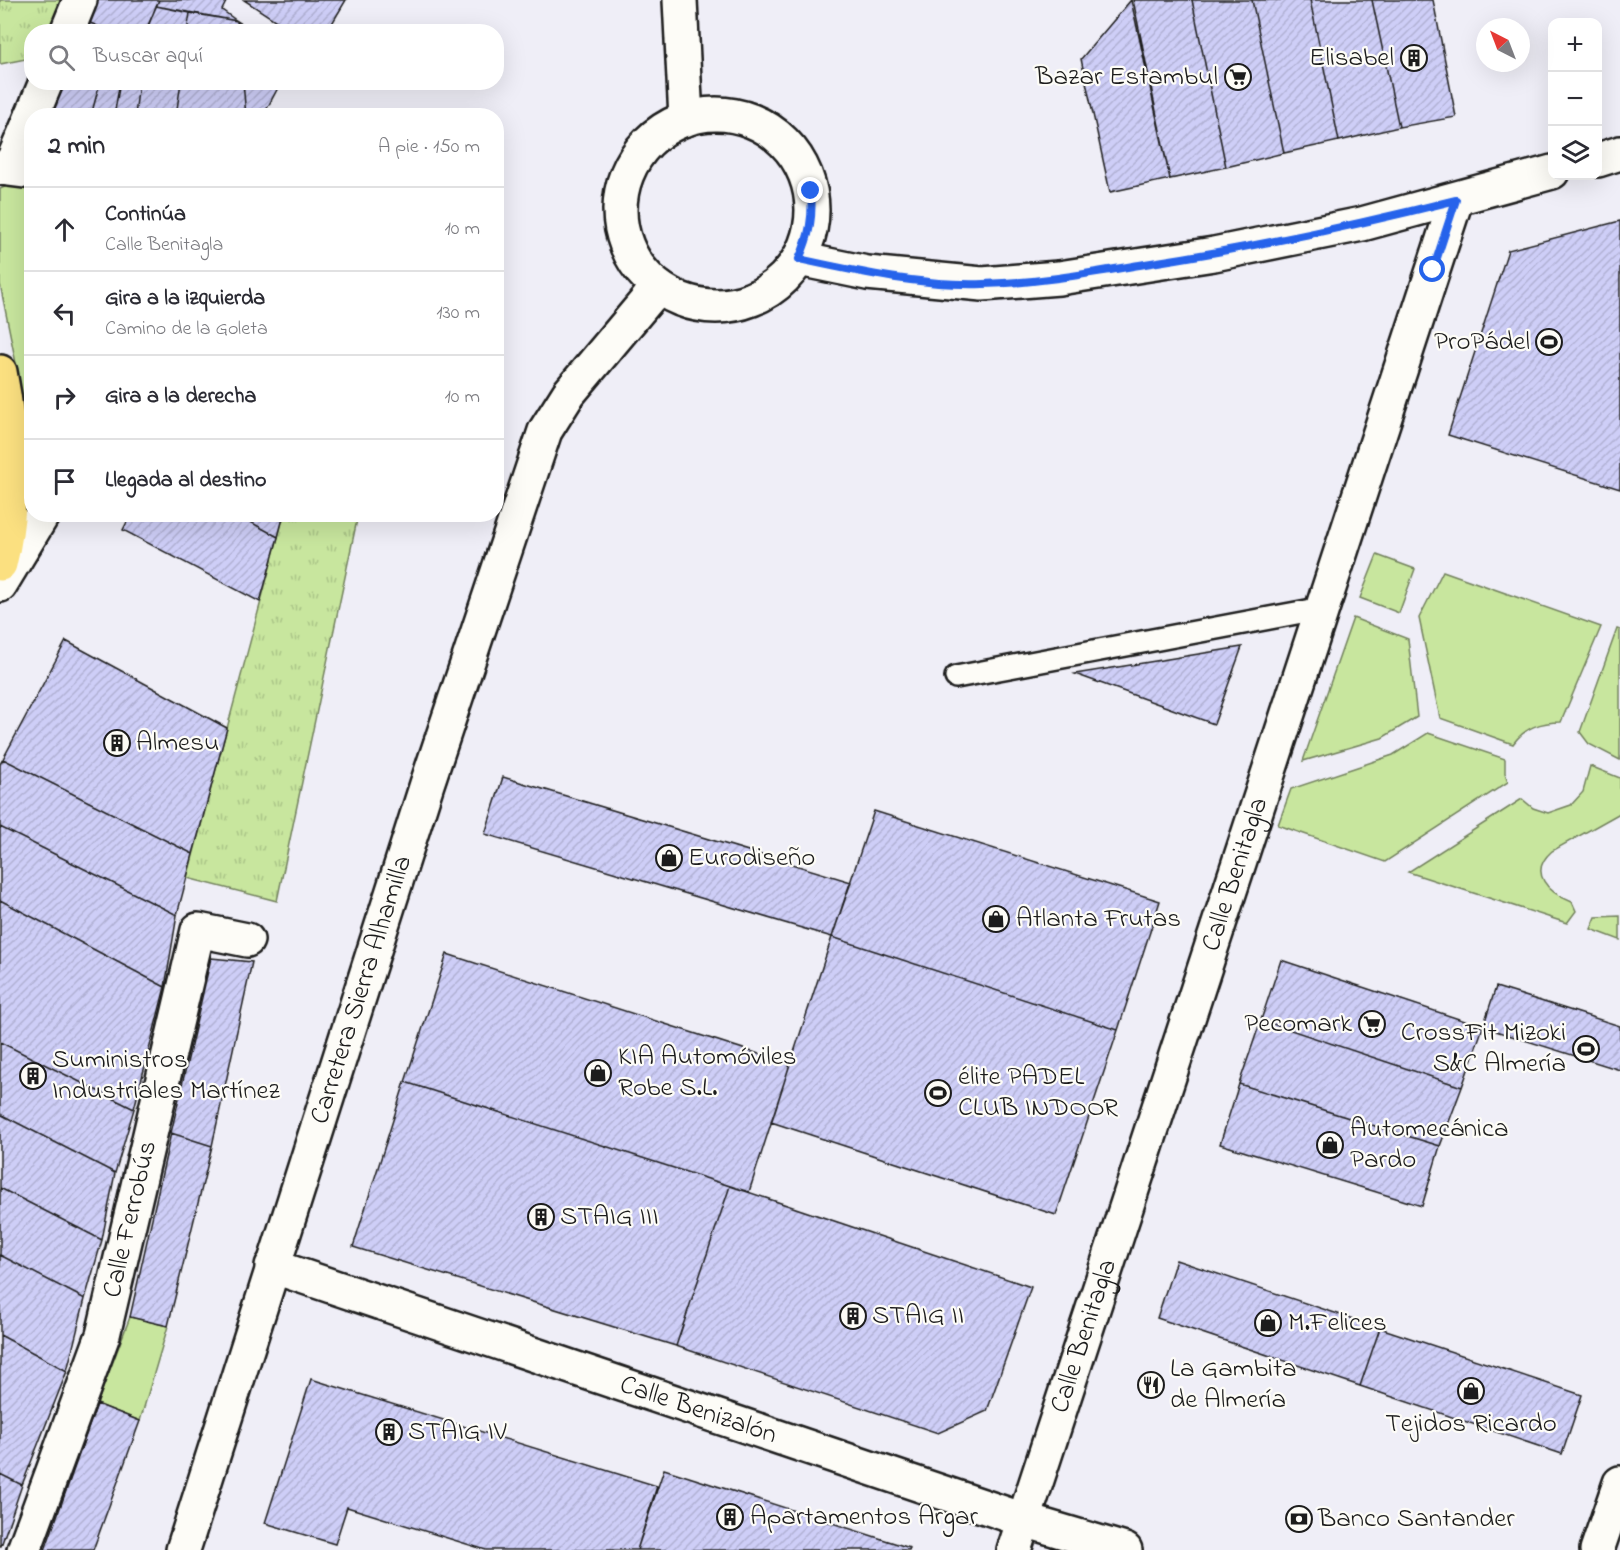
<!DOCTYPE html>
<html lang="es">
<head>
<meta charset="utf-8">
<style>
  :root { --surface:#fff; --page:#f7f7f7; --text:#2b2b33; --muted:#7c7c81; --line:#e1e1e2 }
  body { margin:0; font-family:"Indie Flower",sans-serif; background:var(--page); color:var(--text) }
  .controls { position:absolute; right:18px; top:18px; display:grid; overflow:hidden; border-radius:12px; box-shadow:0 6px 24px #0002 }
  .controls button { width:54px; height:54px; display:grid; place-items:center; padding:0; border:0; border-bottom:2px solid var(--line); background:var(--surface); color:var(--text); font:30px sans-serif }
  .compass { position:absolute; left:1476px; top:18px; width:54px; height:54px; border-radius:50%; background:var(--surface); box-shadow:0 6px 24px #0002; rotate:318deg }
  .stop { position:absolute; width:18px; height:18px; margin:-14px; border:4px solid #2563eb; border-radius:50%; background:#fff }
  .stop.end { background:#2563eb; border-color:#fff; box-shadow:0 2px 6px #0008 }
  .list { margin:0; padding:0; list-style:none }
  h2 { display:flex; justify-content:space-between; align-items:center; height:78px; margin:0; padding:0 24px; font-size:26px }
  h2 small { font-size:20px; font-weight:400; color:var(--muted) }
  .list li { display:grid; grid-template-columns:39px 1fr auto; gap:18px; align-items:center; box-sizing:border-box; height:84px; padding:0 24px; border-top:2px solid var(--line) }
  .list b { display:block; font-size:22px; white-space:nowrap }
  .list p { margin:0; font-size:20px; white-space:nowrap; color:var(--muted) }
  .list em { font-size:20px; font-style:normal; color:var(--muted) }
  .icon { flex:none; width:33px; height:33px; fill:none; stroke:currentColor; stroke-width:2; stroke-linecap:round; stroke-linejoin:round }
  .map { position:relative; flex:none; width:1620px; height:1550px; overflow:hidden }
  .search { position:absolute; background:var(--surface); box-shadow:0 6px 24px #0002; left:24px; top:24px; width:480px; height:66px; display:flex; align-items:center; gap:15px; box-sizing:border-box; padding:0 21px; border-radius:24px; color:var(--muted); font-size:22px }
  .panel { position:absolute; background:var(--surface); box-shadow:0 6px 24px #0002; left:24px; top:108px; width:480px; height:414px; border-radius:24px }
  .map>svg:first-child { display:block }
</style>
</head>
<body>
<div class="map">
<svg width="1620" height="1550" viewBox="0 0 1620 1550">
  <defs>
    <pattern id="grass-tufts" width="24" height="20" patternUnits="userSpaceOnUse" patternTransform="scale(1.5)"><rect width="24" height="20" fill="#c8e69e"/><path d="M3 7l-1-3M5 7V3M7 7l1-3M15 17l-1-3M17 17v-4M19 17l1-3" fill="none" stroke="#abc588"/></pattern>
    <pattern id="building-hatch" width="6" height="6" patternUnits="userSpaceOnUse" patternTransform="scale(1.5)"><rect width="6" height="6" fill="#cecef7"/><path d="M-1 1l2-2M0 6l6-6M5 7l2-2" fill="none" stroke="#b0b0d3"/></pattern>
  </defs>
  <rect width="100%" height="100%" fill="#efeef7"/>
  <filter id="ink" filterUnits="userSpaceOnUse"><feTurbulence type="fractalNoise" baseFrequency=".0167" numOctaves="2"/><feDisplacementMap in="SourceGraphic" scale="12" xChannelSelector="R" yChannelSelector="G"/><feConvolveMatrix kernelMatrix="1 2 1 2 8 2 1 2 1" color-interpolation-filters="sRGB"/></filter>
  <g filter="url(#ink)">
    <path fill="url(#grass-tufts)" stroke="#72815d" stroke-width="1.5" d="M0,0H62L49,31L32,32L31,58L0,64Z
      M284,515H358L277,901L187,878Z"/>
    <path fill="#c8e69e" stroke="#72815d" stroke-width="1.5" d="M9,185L31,188L32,496L24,511L23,429L20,383L0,284V189Z
      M1377,555L1415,569L1399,613L1360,598Z
      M1443,571L1601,627L1561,722C1541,722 1525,727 1513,744L1440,718L1419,618Z
      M1353,618L1408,639L1417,717L1382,738L1303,761Z
      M1617,629L1620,630V760L1589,744L1580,732Z
      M1428,733L1505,759V773L1508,782L1385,862L1278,825L1291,789L1393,755Z
      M1590,766L1620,778V813L1552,851C1527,873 1549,893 1572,902L1576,911L1567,923L1408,872L1522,799L1533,808L1548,813L1571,805L1583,792Z
      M1620,916V940L1591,929L1596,917Z
      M130,1317L168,1326L140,1421L97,1404Z"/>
    <path fill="url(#building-hatch)" stroke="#1c1c1c" stroke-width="1.5" d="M91,0H159L146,30L112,32L83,20Z
      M159,0H227L222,10L237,21L156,6Z
      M244,0H346L327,32H293Z
      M1131,0L1170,179L1110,192L1081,59Z
      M1133,0H1192L1226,167L1170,179Z
      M1192,0H1252L1284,153L1226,167Z
      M1252,0H1310L1339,141L1284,153Z
      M1310,0H1372L1399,127L1339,141Z
      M1372,0H1433L1456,117L1399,127Z
      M156,6L190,13L187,32H146Z
      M190,13L237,21L238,32H187Z
      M83,20L112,32H78Z
      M237,21L254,32H238Z
      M55,82H100L91,116H40Z
      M100,82H120L114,116H91Z
      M120,82H139L135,116H114Z
      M139,82H181L176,116H135Z
      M181,82H243L246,116H176Z
      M243,82H281L263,116H246Z
      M1620,221V489L1448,435L1508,250Z
      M131,514H236L278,537L260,602L123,530Z
      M236,514H284L278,537Z
      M66,641L227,728L193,854L3,759Z
      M1242,647L1214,724L1075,674Z
      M3,759L193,854L177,915L0,827V764Z
      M503,777L851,882L832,937L485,834Z
      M874,811L1160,901L1118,1030L832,937Z
      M0,827L177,915L165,987L0,900Z
      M0,900L165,987L134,1109L0,1042Z
      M832,937L1118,1030L1056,1215L771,1122Z
      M447,954L790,1064L749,1192L405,1082Z
      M211,958L252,962L212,1146L171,1133Z
      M1281,960L1483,1027L1462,1087L1261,1020Z
      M1496,987L1620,1026V1070L1483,1027Z
      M1261,1020L1462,1087L1440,1146L1239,1084Z
      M0,1042L134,1109L115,1173L0,1114Z
      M405,1082L730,1186L676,1346L353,1247Z
      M1239,1084L1440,1146L1422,1206L1220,1144Z
      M0,1114L115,1173L102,1240L0,1188Z
      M171,1133L212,1146L168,1326L130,1317Z
      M730,1186L1031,1287L987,1411L938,1433L676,1346Z
      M0,1188L102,1240L85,1299L0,1255Z
      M0,1255L85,1299L67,1371L0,1335Z
      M1176,1260L1380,1328L1360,1386L1157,1318Z
      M1380,1328L1582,1395L1562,1454L1360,1386Z
      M0,1335L67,1371L22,1485L0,1474Z
      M311,1379L657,1486L637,1550H486L347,1507L335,1544L265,1523Z
      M97,1404L140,1421L93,1550H45Z
      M664,1469L910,1548L909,1550H637Z
      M0,1474L22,1485L1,1546H0Z"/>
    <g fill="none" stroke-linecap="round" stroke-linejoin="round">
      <defs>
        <path id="service" d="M956,677L1323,608"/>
        <g id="minor">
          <path d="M67,32L80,0"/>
          <path d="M32,116L46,82"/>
          <path d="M10,168L32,116"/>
          <path id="s1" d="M272,1266L1024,1520L1125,1550"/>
          <path id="s2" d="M24,1550L103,1335L198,930L247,940"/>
          <path id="s3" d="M1014,1550L1456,200"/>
          <path d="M1597,1550L1620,1483"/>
        </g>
        <path id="tertiary" d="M0,168L32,172
          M0,585L43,514"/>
        <g id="secondary">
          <path d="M680,0L686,119"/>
          <circle cx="716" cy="210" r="96"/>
          <path d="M1598,160L1620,153"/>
          <path d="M799,259L867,273L982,284L1059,278L1214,254L1362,224L1552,172"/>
          <path id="s4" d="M183,1550L427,784L545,431L569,393L658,287"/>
        </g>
        <path id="primary" d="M0,372C12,433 15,504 0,564"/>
      </defs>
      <use href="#service" stroke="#1c1c1c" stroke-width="26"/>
      <use href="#minor" stroke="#1c1c1c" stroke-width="38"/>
      <use href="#tertiary" stroke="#1c1c1c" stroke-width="38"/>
      <use href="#secondary" stroke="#1c1c1c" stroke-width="38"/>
      <use href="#primary" stroke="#1c1c1c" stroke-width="38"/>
      <use href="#service" stroke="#fdfcf7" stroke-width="21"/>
      <use href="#minor" stroke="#fdfcf7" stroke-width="33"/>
      <use href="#tertiary" stroke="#fdfcf7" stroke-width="33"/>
      <use href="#secondary" stroke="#fdfcf7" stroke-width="33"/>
      <use href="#primary" stroke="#fbe080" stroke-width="33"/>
    </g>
  </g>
  <g fill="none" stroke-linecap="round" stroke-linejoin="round" filter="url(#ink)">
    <path stroke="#2563eb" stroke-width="8" d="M811,191C813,217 810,235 799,259C859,272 922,286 983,284C1038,283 1092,273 1145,264C1250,248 1353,226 1456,200L1433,270"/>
  </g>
  <defs>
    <symbol id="building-ring" viewBox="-11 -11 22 22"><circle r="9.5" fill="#fdfcf7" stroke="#1c1c1c" stroke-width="1.5"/><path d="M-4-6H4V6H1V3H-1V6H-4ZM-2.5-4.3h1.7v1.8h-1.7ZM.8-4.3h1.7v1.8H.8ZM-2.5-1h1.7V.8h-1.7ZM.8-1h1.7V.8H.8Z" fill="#1c1c1c"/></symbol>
    <symbol id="supermarket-ring" viewBox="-11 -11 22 22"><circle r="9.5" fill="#fdfcf7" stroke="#1c1c1c" stroke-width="1.5"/><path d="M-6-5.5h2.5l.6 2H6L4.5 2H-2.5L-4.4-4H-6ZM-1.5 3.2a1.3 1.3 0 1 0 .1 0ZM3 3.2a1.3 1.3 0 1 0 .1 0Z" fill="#1c1c1c"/></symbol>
    <symbol id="stadium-ring" viewBox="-11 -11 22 22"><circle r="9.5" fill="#fdfcf7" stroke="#1c1c1c" stroke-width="1.5"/><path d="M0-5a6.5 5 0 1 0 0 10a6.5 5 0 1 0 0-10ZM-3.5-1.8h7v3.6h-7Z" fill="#1c1c1c"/></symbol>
    <symbol id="shop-ring" viewBox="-11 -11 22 22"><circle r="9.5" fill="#fdfcf7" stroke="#1c1c1c" stroke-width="1.5"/><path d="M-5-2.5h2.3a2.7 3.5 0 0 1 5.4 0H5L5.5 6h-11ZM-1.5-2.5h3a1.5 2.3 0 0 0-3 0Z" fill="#1c1c1c"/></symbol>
    <symbol id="restaurant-ring" viewBox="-11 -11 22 22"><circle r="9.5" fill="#fdfcf7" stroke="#1c1c1c" stroke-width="1.5"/><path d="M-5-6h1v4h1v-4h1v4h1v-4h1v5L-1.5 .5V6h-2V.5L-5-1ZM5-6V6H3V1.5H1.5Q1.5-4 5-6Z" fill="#1c1c1c"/></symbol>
    <symbol id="bank-ring" viewBox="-11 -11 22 22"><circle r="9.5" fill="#fdfcf7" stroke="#1c1c1c" stroke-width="1.5"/><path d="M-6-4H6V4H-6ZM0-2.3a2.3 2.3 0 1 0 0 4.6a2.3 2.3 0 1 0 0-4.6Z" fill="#1c1c1c"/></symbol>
  </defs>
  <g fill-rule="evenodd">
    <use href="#building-ring" x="1399" y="43" width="30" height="30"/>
    <use href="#supermarket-ring" x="1223" y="62" width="30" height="30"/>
    <use href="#stadium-ring" x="1534" y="327" width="30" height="30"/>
    <use href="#building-ring" x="102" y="728" width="30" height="30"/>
    <use href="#shop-ring" x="654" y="843" width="30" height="30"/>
    <use href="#shop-ring" x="981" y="904" width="30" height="30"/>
    <use href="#supermarket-ring" x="1357" y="1009" width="30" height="30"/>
    <use href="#stadium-ring" x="1571" y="1034" width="30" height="30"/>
    <use href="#shop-ring" x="583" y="1058" width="30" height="30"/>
    <use href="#building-ring" x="18" y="1061" width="30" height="30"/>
    <use href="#stadium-ring" x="923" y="1078" width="30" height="30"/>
    <use href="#shop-ring" x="1315" y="1130" width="30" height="30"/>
    <use href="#building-ring" x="526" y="1202" width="30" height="30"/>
    <use href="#building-ring" x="838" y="1301" width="30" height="30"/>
    <use href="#shop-ring" x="1253" y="1308" width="30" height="30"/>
    <use href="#restaurant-ring" x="1136" y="1370" width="30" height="30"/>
    <use href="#shop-ring" x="1456" y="1376" width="30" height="30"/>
    <use href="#building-ring" x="374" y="1417" width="30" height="30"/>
    <use href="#building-ring" x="715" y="1502" width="30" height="30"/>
    <use href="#bank-ring" x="1284" y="1504" width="30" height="30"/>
  </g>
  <g text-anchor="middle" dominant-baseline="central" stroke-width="4.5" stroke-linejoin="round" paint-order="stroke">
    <g font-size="27" fill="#1c1c1c" stroke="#fdfcf7" text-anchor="start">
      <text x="1394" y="58" text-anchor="end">Elisabel</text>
      <text x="1218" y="77" text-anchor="end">Bazar Estambul</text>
      <text x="1530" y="342" text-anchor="end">ProPádel</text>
      <text x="136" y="743">Almesu</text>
      <text x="688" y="858">Eurodiseño</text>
      <text x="1016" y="919">Atlanta Frutas</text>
      <text x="1352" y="1024" text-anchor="end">Pecomark</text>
      <text x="1566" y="1033" text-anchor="end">CrossFit Mizoki<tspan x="1566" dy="31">S&amp;C Almería</tspan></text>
      <text x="618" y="1057">KIA Automóviles<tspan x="618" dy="31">Robe S.L.</tspan></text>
      <text x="52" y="1060">Suministros<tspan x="52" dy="31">Industriales Martínez</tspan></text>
      <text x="958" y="1077">élite PADEL<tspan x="958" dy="31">CLUB INDOOR</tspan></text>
      <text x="1350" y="1129">Automecánica<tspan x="1350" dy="31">Pardo</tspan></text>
      <text x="560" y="1217">STAIG III</text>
      <text x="872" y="1316">STAIG II</text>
      <text x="1288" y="1323">M.Felices</text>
      <text x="1170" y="1369">La Gambita<tspan x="1170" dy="31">de Almería</tspan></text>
      <text x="1471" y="1424" text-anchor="middle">Tejidos Ricardo</text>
      <text x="408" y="1432">STAIG IV</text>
      <text x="750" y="1517">Apartamentos Argar</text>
      <text x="1318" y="1519">Banco Santander</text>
    </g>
    <g font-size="27" fill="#1c1c1c" stroke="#fdfcf7">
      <text stroke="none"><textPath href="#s3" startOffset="711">Calle Benitagla</textPath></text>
      <text stroke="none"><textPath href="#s4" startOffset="588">Carretera Sierra Alhamilla</textPath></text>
      <text stroke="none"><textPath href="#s2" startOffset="348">Calle Ferrobús</textPath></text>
      <text stroke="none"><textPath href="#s3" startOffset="225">Calle Benitagla</textPath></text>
      <text stroke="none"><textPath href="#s1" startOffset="450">Calle Benizalón</textPath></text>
    </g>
  </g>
</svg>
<div class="controls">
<button>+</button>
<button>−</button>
<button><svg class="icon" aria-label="layers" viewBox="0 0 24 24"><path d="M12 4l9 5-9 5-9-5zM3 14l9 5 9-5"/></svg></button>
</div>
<svg class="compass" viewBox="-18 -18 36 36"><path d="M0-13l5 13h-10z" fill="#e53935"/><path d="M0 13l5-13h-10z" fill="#7c7c81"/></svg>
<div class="stop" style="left:1433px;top:270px"></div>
<div class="stop end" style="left:811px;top:191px"></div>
<div class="search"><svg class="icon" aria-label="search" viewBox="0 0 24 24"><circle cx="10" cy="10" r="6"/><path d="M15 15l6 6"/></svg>Buscar aquí</div>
<section class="panel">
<h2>2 min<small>A pie · 150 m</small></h2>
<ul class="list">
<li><svg class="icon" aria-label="ahead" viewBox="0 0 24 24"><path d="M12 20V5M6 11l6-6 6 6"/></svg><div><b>Continúa</b><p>Calle Benitagla</p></div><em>10 m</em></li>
<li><svg class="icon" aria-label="left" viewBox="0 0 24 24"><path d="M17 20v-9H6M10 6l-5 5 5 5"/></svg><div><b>Gira a la izquierda</b><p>Camino de la Goleta</p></div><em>130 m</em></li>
<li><svg class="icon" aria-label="right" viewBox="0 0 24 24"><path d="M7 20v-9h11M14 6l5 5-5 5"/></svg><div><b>Gira a la derecha</b></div><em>10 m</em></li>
<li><svg class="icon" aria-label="arrive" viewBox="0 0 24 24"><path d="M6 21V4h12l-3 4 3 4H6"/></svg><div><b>Llegada al destino</b></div></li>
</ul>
</section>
</div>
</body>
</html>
